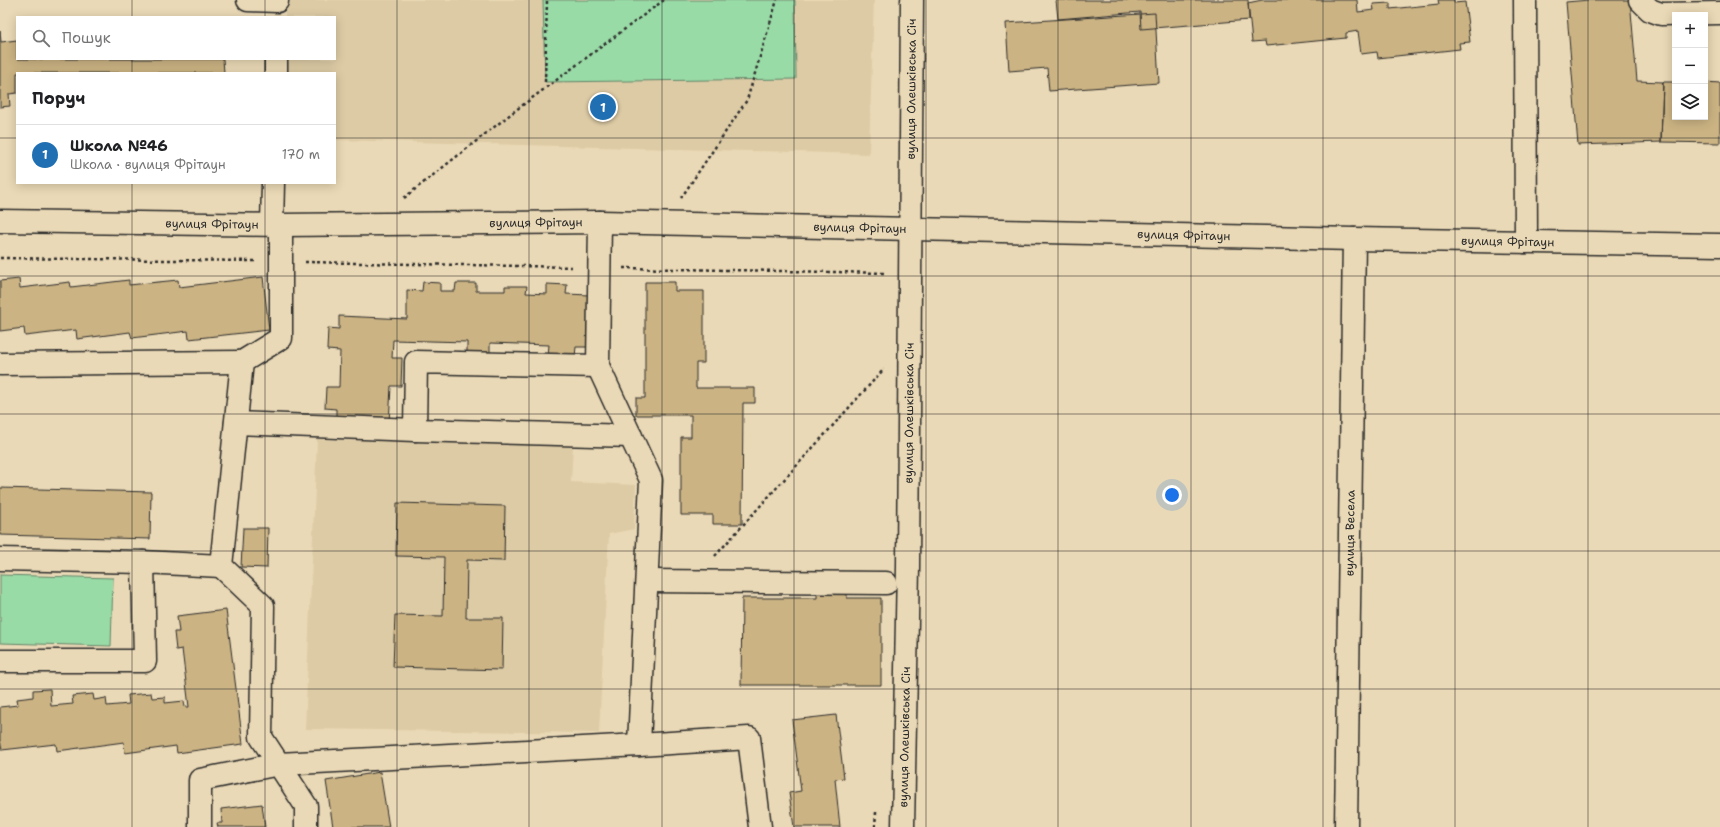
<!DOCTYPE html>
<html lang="uk">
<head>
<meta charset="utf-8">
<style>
  :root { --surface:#fff; --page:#f6f6f6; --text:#202124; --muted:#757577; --line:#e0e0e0; --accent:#1f6fb2 }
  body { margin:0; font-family:"Shantell Sans",sans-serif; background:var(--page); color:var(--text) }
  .controls { position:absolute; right:12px; top:12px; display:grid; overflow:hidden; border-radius:0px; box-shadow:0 2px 10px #0003 }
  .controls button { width:36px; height:36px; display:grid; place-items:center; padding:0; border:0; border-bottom:1px solid var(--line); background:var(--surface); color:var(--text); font:20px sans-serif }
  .you { position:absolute; left:1172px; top:495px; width:14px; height:14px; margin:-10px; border:3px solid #fff; border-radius:50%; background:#1a73e8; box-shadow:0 0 0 6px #1a73e833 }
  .badge { display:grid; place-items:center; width:26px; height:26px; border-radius:50%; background:var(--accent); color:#fff; font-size:13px; font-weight:700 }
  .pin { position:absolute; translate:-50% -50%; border:2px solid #fff; box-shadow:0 1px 4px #0006 }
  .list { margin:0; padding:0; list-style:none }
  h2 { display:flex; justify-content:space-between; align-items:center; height:52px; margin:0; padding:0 16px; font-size:17px }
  h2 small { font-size:13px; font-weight:400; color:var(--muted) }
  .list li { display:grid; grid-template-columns:26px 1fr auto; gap:12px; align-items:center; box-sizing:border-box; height:60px; padding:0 16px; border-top:1px solid var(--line) }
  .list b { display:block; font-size:15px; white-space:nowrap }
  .list p { margin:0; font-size:13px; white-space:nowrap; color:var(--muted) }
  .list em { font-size:13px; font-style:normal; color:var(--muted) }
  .icon { flex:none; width:22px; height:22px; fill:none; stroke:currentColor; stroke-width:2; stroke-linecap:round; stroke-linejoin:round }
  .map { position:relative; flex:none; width:1720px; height:827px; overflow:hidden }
  .search { position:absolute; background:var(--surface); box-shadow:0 2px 10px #0003; left:16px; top:16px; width:320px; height:44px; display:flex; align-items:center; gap:10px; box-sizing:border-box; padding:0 14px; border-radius:0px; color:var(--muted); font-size:15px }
  .panel { position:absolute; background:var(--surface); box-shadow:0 2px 10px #0003; left:16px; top:72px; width:320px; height:112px; border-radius:0px }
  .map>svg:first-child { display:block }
</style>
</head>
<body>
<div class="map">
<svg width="1720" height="827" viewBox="0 0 1720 827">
  <rect width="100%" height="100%" fill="#ead9b6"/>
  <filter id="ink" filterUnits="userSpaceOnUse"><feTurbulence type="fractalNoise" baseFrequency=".025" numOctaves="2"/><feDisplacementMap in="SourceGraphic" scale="8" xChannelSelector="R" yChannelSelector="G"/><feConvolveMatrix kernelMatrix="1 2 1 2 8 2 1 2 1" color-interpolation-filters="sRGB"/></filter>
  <g filter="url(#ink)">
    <path fill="#ddcba5" d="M285,0H874L869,154L335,140V73H283L284,59H335V17H285Z
      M317,439L573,446L571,482L636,485L634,529L609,534L599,733L305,729Z"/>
    <path fill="#99dba6" stroke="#628368" d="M543,0H795L796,79L545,82Z
      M0,575L113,578L111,646L0,643Z"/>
    <path fill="#cbb383" stroke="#2b2b2b" d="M1056,0H1248L1249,20L1141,29L1140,12L1058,19Z
      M1262,0H1357L1358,12L1374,10L1373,4L1390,3V9L1439,4L1438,0H1454V3L1465,2L1470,42L1459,43L1460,49L1378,58L1377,52L1361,54L1358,31L1346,33V38L1266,46L1265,41L1252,42L1248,3Z
      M1589,0H1630L1637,81L1663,82L1661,142L1578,145L1566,2Z
      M1155,13L1159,83L1049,91L1047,68L1009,71L1006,23Z
      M0,31L1,42L17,40V59H223L224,73H17V93L9,94L10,106L0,107Z
      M1663,82H1675V117H1705V82L1720,83V143L1661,142Z
      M263,277L269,330L189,339L188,331L132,338L130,332L77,339L76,330L25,336L24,328L0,331V281L19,279L20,288L70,282L71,287L129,280V285L178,280L179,287Z
      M423,282L440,283V291H455L456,283H476V291H505V286H527L526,293L547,294V284L567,285L566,294L589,295L587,347H576L575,356L548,355L549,345L490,343V357H467V342L393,340L392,358H402L401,386H391L389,424L336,422V409L325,408L326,387H339L340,351L327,350L328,328L339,329V316L407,319V290L422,291Z
      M645,282H675V291H704V363H696V388H755V403H743L742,524H713V515H681V437H691V415H636V398H645Z
      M0,488L151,492L150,539L0,535Z
      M397,503L505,506L504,561L467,560L466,618H503L502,670L393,667L395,615L443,616L444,557L396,556Z
      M243,528H268L267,568L241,567Z
      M817,590H847V598H881V685H741L742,598H817Z
      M226,610L243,744L177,753L176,746L125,753L124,742L57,751L56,744L2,750L0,740V707L18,705L17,699L33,697V690L50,689L51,706L73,704L72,696L93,694L94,700L106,698L107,706L129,704L128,695L151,693L152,698L165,697V703L184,701L185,707H189L182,649L176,650L174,632H179L177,616Z
      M836,715L844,778L835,779L840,827H794L789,793L801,791L792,720Z
      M380,772L389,827H333L326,781Z
      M262,804L265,827H218L217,823H222L221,809Z"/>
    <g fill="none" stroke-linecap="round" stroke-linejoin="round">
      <defs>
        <g id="minor">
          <path d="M248,0L277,1"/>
          <path d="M1525,0L1526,242"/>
          <path d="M1640,0L1650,10L1661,14L1720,13"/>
          <path d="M276,73V59"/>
          <path id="s1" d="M0,221L281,225L600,222L1354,239L1720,245"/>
          <path d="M600,222L598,366L651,480L639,745L749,738L760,827"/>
          <path d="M272,225L273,183"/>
          <path d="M281,225V338L242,362L221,566L263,606L261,737L306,806V827"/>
          <path d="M0,364L242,362"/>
          <path d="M236,423L415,430L416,362L598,366"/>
          <path d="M415,430L631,436"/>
          <path d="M0,559L143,562"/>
          <path d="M647,581L886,583"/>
          <path d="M0,661H145L143,562L221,566"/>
          <path d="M200,827V780L279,764L639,745"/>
          <path id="s2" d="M903,827L908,567L912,0"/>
          <path id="s3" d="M1346,827L1354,239"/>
        </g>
      </defs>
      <use href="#minor" stroke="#2b2b2b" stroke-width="25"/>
      <path stroke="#2b2b2b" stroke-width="2.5" stroke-dasharray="3 3" stroke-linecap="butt" d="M545,82L547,0
        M404,198L512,113L664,0
        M681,198L747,100L777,0
        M0,258L256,261
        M305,262L574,267
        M623,268L886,273
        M715,556L884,369
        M875,827L876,812"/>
      <use href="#minor" stroke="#ead9b6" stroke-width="22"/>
    </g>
  </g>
  <path fill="none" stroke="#2b2b2b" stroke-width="1" stroke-opacity="0.55" d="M132,0V17M265,0V17M397,0V827M529,0V827M662,0V827M794,0V827M926,0V827M1058,0V827M1191,0V827M1323,0V827M1455,0V827M1588,0V827M132,59V73M265,59V73M0,138H17M335,138H1720M132,183V827M265,183V827M0,276H1720M0,414H1720M0,551H1720M0,689H1720"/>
  <g text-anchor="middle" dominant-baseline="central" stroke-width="3" stroke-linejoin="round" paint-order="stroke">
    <g font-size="12" fill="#2b2b2b" stroke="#ead9b6">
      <text stroke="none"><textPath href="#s2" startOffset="738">вулиця Олешківська Січ</textPath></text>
      <text stroke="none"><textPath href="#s1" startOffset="536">вулиця Фрітаун</textPath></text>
      <text stroke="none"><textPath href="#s1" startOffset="212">вулиця Фрітаун</textPath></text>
      <text stroke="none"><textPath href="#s1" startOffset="860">вулиця Фрітаун</textPath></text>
      <text stroke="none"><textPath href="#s1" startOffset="1184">вулиця Фрітаун</textPath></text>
      <text stroke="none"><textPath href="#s1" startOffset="1508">вулиця Фрітаун</textPath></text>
      <text stroke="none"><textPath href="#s2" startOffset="414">вулиця Олешківська Січ</textPath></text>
      <text stroke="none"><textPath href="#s3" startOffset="294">вулиця Весела</textPath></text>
      <text stroke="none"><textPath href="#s2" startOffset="90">вулиця Олешківська Січ</textPath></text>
    </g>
  </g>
</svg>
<div class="controls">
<button>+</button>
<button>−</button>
<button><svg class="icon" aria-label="layers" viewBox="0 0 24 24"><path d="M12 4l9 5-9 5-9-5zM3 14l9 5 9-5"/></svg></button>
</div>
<div class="you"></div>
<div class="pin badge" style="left:603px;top:107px">1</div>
<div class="search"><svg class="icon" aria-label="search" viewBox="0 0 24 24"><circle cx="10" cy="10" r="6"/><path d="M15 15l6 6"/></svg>Пошук</div>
<section class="panel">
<h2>Поруч<small></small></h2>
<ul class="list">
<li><span class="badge">1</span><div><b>Школа №46</b><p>Школа · вулиця Фрітаун</p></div><em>170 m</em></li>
</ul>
</section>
</div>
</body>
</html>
